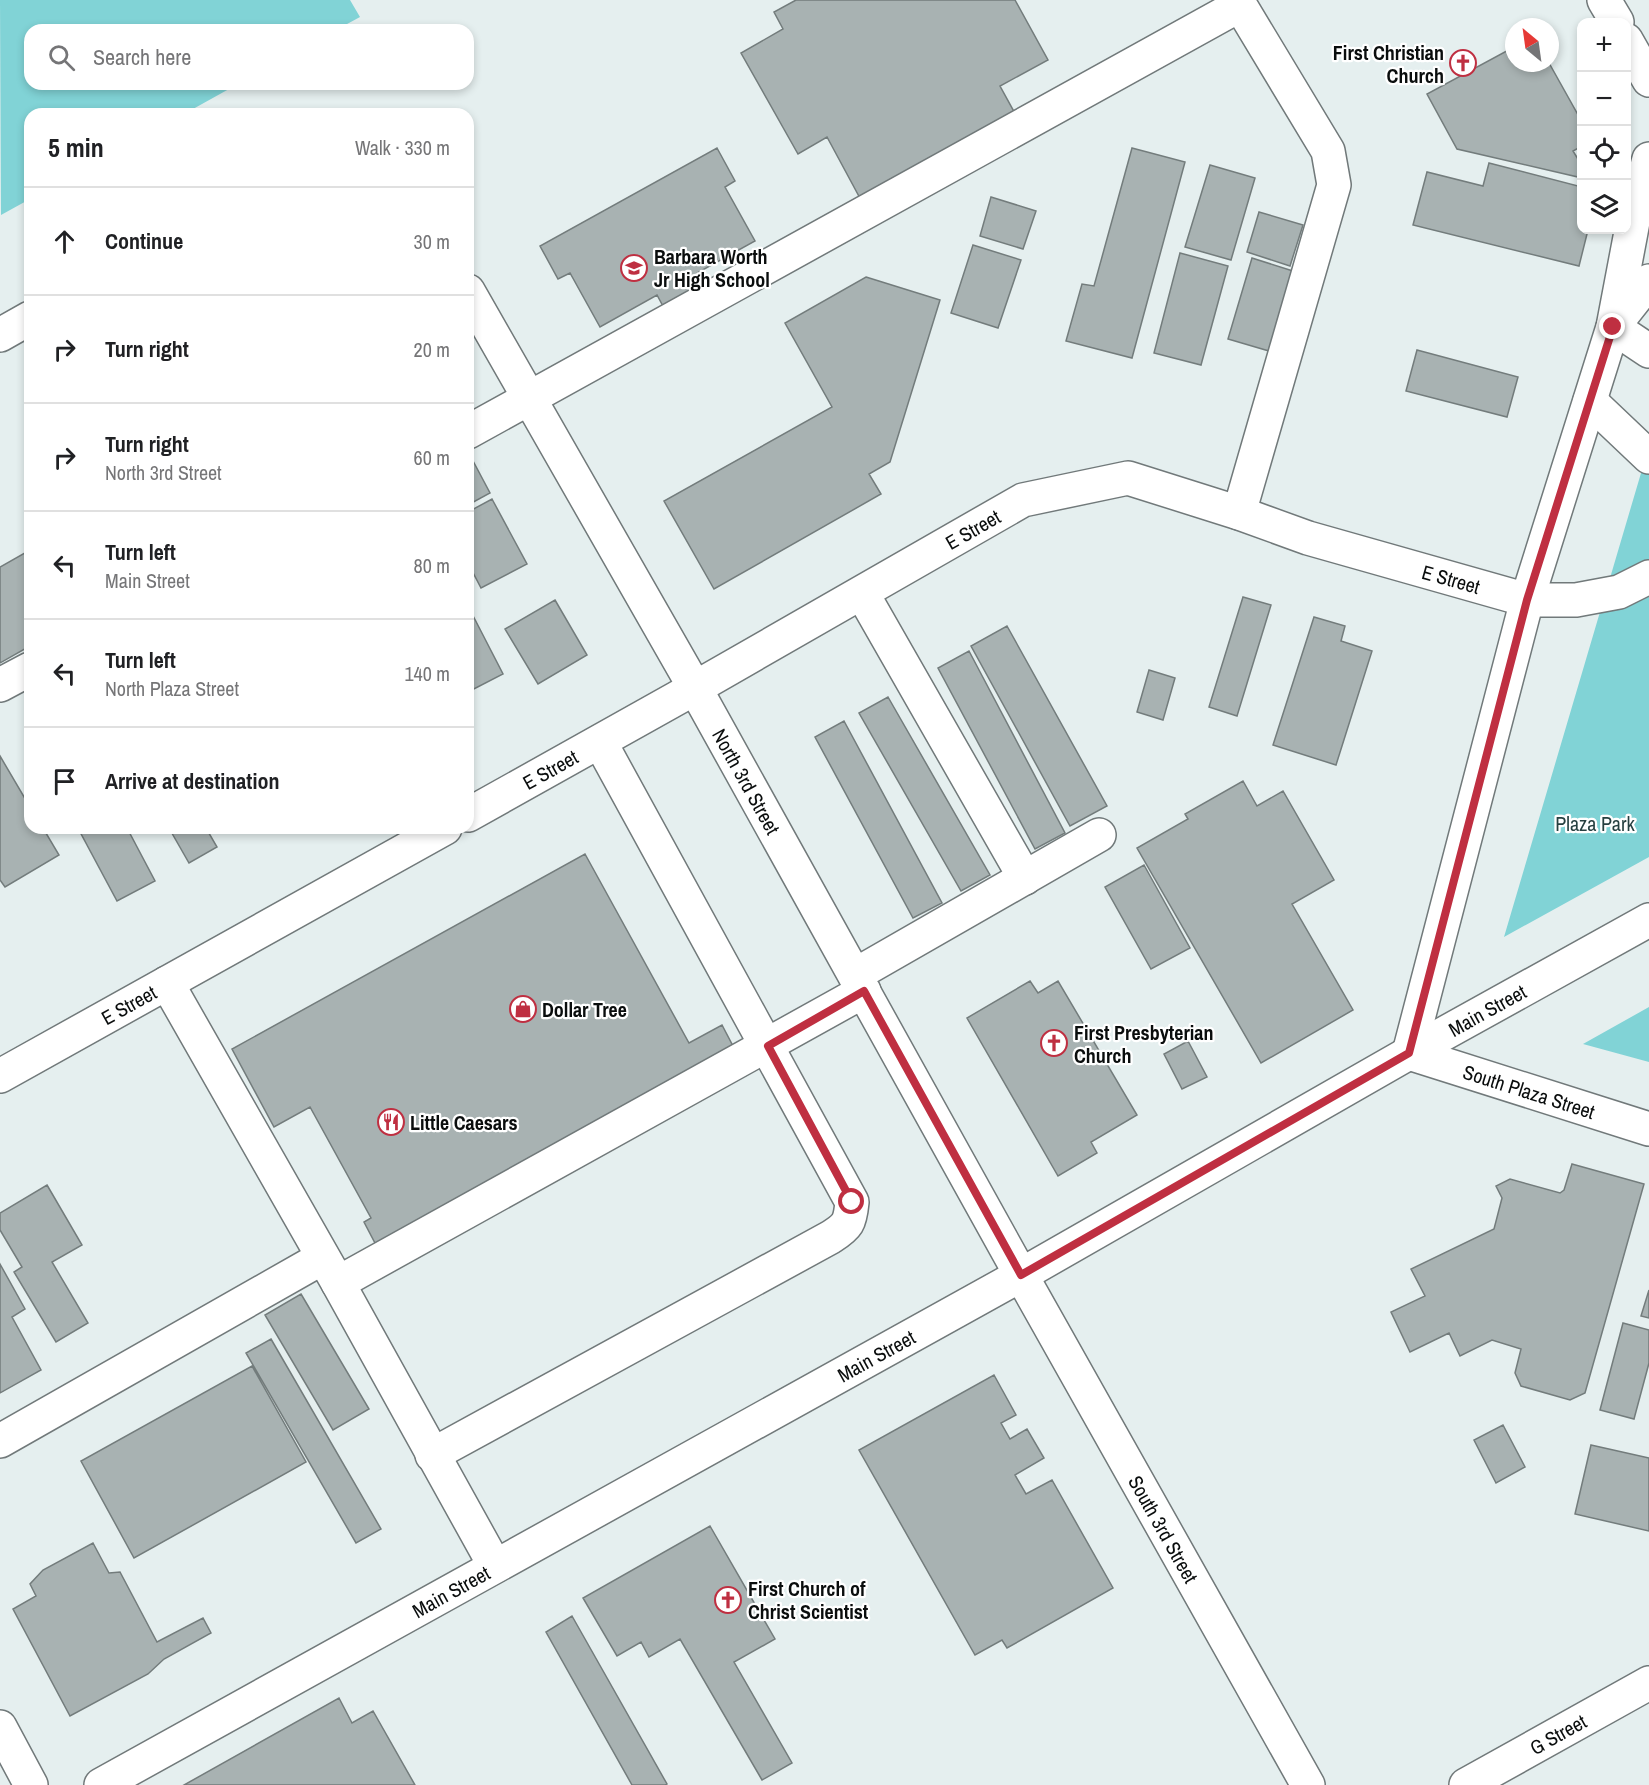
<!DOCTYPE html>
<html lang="en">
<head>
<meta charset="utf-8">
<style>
  :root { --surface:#fff; --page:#f2f2f2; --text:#202124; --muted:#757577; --line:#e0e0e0 }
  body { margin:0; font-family:"Archivo Narrow",sans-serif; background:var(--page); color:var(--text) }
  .controls { position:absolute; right:18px; top:18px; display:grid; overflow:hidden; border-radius:12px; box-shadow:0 3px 9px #0003 }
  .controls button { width:54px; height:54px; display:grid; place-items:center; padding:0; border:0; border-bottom:2px solid var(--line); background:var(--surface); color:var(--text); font:30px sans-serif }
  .compass { position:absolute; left:1505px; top:18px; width:54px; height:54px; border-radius:50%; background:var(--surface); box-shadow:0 3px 9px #0003; rotate:331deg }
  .stop { position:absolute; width:18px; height:18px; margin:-14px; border:4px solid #bf2f41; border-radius:50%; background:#fff }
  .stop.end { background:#bf2f41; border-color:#fff; box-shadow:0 2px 6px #0008 }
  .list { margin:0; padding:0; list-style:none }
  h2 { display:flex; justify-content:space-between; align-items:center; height:78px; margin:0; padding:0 24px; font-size:26px }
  h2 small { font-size:20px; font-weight:400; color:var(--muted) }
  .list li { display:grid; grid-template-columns:39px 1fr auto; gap:18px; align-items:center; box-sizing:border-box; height:108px; padding:0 24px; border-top:2px solid var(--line) }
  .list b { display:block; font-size:22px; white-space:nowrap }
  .list p { margin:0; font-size:20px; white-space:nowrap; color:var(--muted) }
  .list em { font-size:20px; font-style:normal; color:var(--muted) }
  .icon { flex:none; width:33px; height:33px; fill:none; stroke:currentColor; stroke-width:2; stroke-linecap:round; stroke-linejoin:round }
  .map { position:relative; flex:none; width:1649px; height:1785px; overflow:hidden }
  .search { position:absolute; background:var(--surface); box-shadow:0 3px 9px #0003; left:24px; top:24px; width:450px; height:66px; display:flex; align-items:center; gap:15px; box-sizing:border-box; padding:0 21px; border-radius:18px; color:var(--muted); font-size:22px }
  .panel { position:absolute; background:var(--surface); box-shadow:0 3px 9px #0003; left:24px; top:108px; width:450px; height:726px; border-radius:18px }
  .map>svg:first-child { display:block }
</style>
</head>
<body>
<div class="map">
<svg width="1649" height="1785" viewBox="0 0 1649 1785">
  <rect width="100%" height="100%" fill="#e5efef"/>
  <path fill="#81d3d6" d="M0,0H350L360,17L336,30H30V84H238L184,114H30V199L1,215Z
    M1649,446V857L1504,937Z
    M1649,1007V1062L1583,1044Z"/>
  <path fill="#a8b2b2" stroke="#737c7c" stroke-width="1.5" d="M796,0H1015L1048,60L1000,86L1023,128L868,213L827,137L798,154L741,53L783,29L774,12Z
    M1514,47V63H1549L1582,122V146L1573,151L1581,164L1578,177L1457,149L1427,94Z
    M717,148L735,181L725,187L755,241L697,273L704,286L664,308L657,295L600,327L570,273L558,279L540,246Z
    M1132,148L1185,162L1132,358L1066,341L1082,284L1094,286Z
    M1489,163L1582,187V230H1588L1579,266L1413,225L1427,172L1483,186Z
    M1210,165L1255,178L1231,260L1185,247Z
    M991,197L1036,211L1023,249L980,236Z
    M1259,212L1303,225L1290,266L1247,252Z
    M973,245L1021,260L998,328L951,313Z
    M1180,253L1228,266L1201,365L1154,353Z
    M1252,258L1293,271L1269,351L1228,339Z
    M866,277L940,300L890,462L869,474L881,494L714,589L664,501L832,407L785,323Z
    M1417,350L1518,377L1507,417L1406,391Z
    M472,459L490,493L468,505V461Z
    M492,499L527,564L481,588L468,563V512Z
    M30,550V646L0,663V567Z
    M1243,597L1271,605L1237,716L1209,707Z
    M555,600L587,655L538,684L505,629Z
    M468,606L503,674L468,692Z
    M1314,617L1345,626L1341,641L1372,651L1336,765L1273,745Z
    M1007,626L1107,806L1070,826L971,646Z
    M969,651L1065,833L1035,849L938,668Z
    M1149,670L1175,678L1163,720L1137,712Z
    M888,697L990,875L961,891L859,713Z
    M844,721L942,903L913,918L815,737Z
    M0,756L30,807V828H43L59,855L5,887L0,880Z
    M1243,781L1257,806L1283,791L1334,880L1292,904L1353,1010L1261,1063L1137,848L1188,819L1185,814Z
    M83,828H127L155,881L117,901L79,830Z
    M169,828H206L217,847L189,863Z
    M585,854L689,1043L722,1025L734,1048L376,1245L364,1222L371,1218L310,1107L274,1127L232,1049Z
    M1144,865L1190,948L1151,969L1105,887Z
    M1030,981L1038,993L1058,981L1137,1115L1091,1142L1097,1153L1058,1176L967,1018Z
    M1188,1041L1207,1077L1182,1089L1164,1054Z
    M1572,1164L1644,1184L1585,1393L1570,1400L1521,1386L1515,1373L1521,1349L1492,1340L1460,1356L1449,1333L1410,1352L1391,1312L1425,1296L1411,1269L1494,1229L1502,1198L1496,1186L1510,1179L1560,1193L1564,1190Z
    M47,1185L82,1245L52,1262L88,1323L56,1342L14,1272L22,1267L0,1230V1213Z
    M0,1264L25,1309L12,1317L41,1370L0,1393Z
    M1649,1290V1318L1641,1316Z
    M301,1294L369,1409L333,1430L265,1315Z
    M1623,1323L1649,1330V1363L1634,1419L1600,1410Z
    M271,1339L381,1529L356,1543L246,1353Z
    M252,1366L306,1462L134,1558L81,1461Z
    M994,1375L1016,1415L1001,1423L1010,1439L1027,1429L1044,1458L1015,1475L1026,1494L1052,1480L1113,1588L1007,1648L1002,1640L975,1655L859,1450Z
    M1503,1425L1525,1467L1496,1483L1474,1440Z
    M1591,1445L1649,1458V1531L1575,1514Z
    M710,1526L775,1639L734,1662L792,1763L762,1780L680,1639L649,1657L641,1642L617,1656L583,1598Z
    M93,1543L109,1573L120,1572L157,1642L203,1618L211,1633L164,1659L148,1674L70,1716L13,1609L36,1596L30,1584L43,1570Z
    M572,1616L667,1784L665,1785H632L546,1632Z
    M339,1698L352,1723L373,1711L415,1785H184Z"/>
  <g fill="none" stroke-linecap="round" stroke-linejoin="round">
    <defs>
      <g id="minor">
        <path d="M1604,0L1617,22"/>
        <path d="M1626,40L1649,80"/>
        <path id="s1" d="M468,291L695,688L1021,1275L1308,1785"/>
        <path d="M1616,323L1649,281"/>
        <path d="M1613,327L1649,351"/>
        <path d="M0,335L30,318"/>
        <path d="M1590,401L1649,457"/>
        <path d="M468,432L1240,5L1238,0"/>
        <path d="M1239,513L1334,185L1328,151L1240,5"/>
        <path d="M862,593L1025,878"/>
        <path d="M0,685L30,669"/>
        <path id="s2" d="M468,815L695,688L1023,500L1128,478L1239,513L1308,538L1527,600H1576L1619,592L1649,577"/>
        <path d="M855,975L1099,835"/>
        <path d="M167,983L338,1283L495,1566"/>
        <path d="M1409,1053L1527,600L1613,327L1635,211L1649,159"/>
        <path id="s3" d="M0,1076L445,828"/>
        <path d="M338,1283L864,991"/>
        <path d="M0,1441L322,1258"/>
        <path d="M432,1455L831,1237C848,1226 850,1223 852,1202L600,742"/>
        <path d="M0,1727L31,1785"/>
        <path id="s4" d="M1466,1785L1649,1683"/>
      </g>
      <g id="major">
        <path id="s5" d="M1409,1053L1649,1129"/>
        <path id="s6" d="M101,1785L1021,1275L1409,1053L1649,920"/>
      </g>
    </defs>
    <use href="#minor" stroke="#71797a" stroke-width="36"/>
    <use href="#major" stroke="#71797a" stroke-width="36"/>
    <use href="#minor" stroke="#fff" stroke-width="33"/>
    <use href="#major" stroke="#fff" stroke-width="33"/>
  </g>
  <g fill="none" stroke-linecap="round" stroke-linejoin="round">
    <path stroke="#bf2f41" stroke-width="8" d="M852,1202L768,1046L864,991L1021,1275L1409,1053L1527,600L1613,327"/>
  </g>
  <defs>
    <symbol id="church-ring" viewBox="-11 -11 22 22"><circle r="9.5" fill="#fff" stroke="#bf2f41" stroke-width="1.5"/><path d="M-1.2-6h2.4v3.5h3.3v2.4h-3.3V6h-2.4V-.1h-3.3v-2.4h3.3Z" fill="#bf2f41"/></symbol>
    <symbol id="school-ring" viewBox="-11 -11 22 22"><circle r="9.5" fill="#fff" stroke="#bf2f41" stroke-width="1.5"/><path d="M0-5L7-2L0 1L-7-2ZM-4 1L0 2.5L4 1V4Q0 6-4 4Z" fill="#bf2f41"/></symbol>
    <symbol id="shop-ring" viewBox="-11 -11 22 22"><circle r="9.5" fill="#fff" stroke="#bf2f41" stroke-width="1.5"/><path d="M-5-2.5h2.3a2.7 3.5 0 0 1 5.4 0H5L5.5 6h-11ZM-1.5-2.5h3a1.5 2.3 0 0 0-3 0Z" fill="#bf2f41"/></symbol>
    <symbol id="restaurant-ring" viewBox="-11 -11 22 22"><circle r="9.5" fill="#fff" stroke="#bf2f41" stroke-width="1.5"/><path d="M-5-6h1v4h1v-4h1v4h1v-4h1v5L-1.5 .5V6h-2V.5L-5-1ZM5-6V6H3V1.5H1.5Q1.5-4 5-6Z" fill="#bf2f41"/></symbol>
  </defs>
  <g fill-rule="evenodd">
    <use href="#church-ring" x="1448" y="48" width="30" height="30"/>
    <use href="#school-ring" x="619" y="253" width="30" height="30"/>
    <use href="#shop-ring" x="508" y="994" width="30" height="30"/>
    <use href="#church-ring" x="1039" y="1028" width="30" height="30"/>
    <use href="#restaurant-ring" x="376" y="1107" width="30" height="30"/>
    <use href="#church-ring" x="713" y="1585" width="30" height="30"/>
  </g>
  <g text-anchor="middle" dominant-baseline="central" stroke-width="4.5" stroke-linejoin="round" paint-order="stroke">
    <g font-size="20" font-weight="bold" fill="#0a0d0d" stroke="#fff" text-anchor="start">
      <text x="1444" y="52" text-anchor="end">First Christian<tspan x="1444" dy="23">Church</tspan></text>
      <text x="654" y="256">Barbara Worth<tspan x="654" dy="23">Jr High School</tspan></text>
      <text x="542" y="1009">Dollar Tree</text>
      <text x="1074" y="1032">First Presbyterian<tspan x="1074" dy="23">Church</tspan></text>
      <text x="410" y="1122">Little Caesars</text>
      <text x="748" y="1588">First Church of<tspan x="748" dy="23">Christ Scientist</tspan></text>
    </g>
    <g font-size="20" fill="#0a0d0d" stroke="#fff">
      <text stroke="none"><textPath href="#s2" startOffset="580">E Street</textPath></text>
      <text stroke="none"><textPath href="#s2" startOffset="1084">E Street</textPath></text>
      <text stroke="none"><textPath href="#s2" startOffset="94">E Street</textPath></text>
      <text stroke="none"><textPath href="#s1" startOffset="564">North 3rd Street</textPath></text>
      <text stroke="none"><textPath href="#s3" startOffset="147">E Street</textPath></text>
      <text stroke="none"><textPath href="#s6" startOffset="1588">Main Street</textPath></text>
      <text stroke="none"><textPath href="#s5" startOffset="126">South Plaza Street</textPath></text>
      <text stroke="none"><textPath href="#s6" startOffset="886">Main Street</textPath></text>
      <text stroke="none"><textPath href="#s1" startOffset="1420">South 3rd Street</textPath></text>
      <text stroke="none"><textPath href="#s6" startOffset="400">Main Street</textPath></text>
      <text stroke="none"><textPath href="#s4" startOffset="105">G Street</textPath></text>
    </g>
    <g font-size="20" fill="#264041" stroke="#fff">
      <text x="1595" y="823">Plaza Park</text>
    </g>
  </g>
</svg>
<div class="controls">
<button>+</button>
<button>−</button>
<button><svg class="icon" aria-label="locate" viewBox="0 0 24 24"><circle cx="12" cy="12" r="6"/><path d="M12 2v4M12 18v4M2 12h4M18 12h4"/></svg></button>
<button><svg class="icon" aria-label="layers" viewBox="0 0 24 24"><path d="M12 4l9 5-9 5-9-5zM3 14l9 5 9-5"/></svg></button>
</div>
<svg class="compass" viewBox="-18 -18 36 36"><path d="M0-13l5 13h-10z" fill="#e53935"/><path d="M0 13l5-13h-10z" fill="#757577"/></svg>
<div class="stop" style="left:852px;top:1202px"></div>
<div class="stop end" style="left:1613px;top:327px"></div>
<div class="search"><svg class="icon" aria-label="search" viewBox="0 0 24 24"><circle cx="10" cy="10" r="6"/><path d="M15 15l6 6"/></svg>Search here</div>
<section class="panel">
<h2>5 min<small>Walk · 330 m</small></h2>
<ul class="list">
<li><svg class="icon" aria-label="ahead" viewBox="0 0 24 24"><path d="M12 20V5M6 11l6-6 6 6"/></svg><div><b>Continue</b></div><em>30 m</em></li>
<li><svg class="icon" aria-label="right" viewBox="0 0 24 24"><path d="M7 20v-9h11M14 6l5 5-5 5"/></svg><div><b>Turn right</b></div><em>20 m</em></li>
<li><svg class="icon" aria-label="right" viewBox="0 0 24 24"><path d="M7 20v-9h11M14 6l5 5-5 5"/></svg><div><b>Turn right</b><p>North 3rd Street</p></div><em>60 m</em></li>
<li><svg class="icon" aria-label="left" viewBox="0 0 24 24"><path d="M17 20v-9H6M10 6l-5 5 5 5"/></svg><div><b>Turn left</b><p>Main Street</p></div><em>80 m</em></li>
<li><svg class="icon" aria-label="left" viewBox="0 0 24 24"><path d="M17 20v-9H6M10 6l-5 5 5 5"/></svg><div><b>Turn left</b><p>North Plaza Street</p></div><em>140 m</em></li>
<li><svg class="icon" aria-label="arrive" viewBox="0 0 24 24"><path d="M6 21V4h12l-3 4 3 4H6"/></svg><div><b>Arrive at destination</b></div></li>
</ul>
</section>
</div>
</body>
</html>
